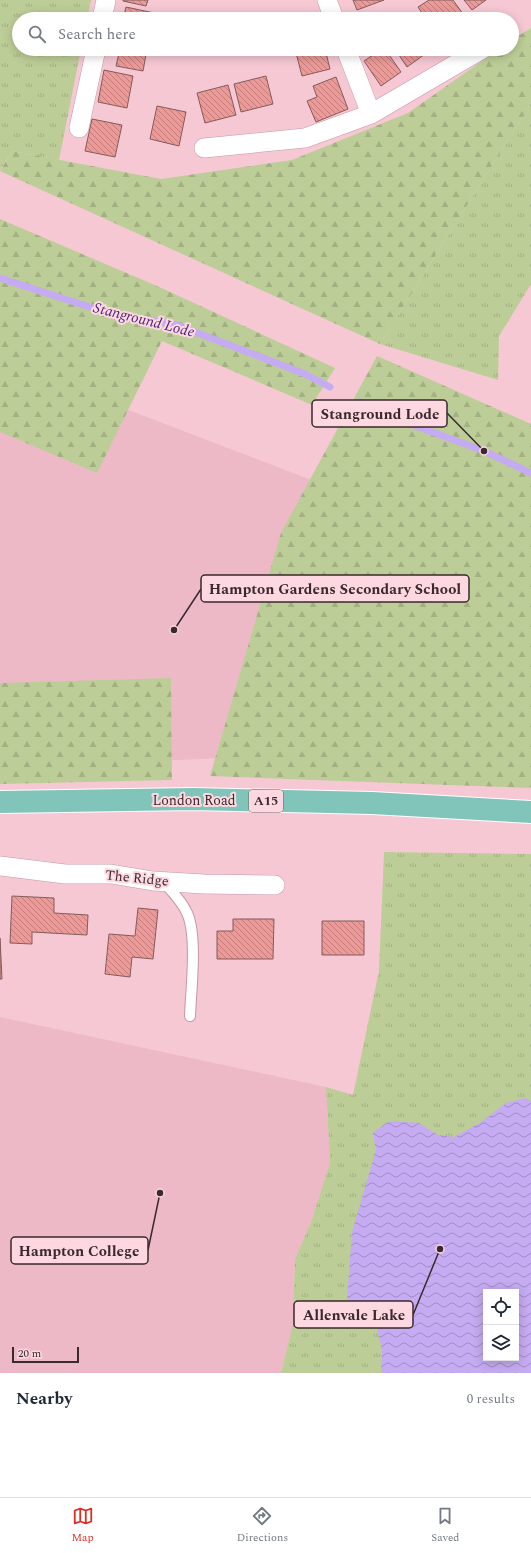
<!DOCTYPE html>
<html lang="en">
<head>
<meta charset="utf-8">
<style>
  :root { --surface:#fff; --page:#f2f2f3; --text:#1f2937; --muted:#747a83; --line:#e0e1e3; --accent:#d93025 }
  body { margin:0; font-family:Spectral,serif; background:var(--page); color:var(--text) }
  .controls { position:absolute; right:12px; bottom:12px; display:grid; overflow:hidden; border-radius:0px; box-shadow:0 2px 10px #0003 }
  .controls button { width:36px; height:36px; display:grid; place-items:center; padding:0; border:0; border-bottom:1px solid var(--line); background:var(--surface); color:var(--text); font:20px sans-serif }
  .scale { position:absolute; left:12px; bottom:10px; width:67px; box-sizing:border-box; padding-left:4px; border:2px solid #3a292d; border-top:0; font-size:11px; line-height:14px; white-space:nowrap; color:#3a292d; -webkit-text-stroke:3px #fdd8e1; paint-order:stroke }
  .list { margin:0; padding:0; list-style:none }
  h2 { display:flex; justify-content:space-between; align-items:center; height:52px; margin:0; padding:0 16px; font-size:17px }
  h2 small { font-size:13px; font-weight:400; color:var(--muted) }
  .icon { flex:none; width:22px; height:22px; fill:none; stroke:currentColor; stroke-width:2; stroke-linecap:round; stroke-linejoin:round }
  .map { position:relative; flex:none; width:531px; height:1373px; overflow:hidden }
  .search { position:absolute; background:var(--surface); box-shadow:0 2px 10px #0003; left:12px; right:12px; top:12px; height:44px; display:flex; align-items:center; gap:10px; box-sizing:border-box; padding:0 14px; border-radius:22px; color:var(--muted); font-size:15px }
  .sheet { height:124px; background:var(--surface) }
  nav { display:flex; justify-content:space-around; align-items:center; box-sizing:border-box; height:56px; border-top:1px solid var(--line); background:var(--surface); font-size:11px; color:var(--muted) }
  nav a { display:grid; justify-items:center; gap:2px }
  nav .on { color:var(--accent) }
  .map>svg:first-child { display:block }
</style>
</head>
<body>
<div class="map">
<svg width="531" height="1373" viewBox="0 0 531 1373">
  <defs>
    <pattern id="grass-tufts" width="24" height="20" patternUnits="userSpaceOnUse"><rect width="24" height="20" fill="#bdcd97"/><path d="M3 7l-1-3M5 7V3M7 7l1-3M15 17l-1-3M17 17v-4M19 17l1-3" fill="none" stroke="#a3b082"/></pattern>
    <pattern id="forest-firs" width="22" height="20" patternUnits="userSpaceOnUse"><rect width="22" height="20" fill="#bdcd97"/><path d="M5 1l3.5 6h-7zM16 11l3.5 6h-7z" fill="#a3b082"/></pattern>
    <pattern id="water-waves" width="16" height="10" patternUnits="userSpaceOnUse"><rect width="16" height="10" fill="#c5abf1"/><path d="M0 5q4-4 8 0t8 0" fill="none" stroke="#a18bc4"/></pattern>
    <pattern id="building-back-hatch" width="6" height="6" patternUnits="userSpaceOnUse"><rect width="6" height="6" fill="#ed9997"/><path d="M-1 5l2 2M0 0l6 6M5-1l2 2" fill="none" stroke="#c17d7c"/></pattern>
  </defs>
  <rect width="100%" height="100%" fill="#f5c8d4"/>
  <path fill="#edb9c7" d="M0,361L382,507L313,754L0,768Z
    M0,1017L326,1087L330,1163L311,1222L295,1259L293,1324L281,1373H0Z"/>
  <path fill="url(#grass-tufts)" fill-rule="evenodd" d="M0,0H91L87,19H19V49H81L59,160L12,151L0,170Z
    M531,103V284L499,336L498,380L380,344Z
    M384,852L531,854V1373H281L293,1324L295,1259L311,1222L330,1163L326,1087L353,1095L379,971ZM486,1292H516V1358H486Z"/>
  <path fill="url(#forest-firs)" d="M531,28V103L380,344L0,171L12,151L161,179L292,160L408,113L499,49H512V40Z
    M0,219L157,286L335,368L312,405L162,341L97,473L0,432Z
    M377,356L531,424V788L210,776L281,533Z
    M171,678L172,780L0,784V683Z"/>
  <path fill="url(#water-waves)" fill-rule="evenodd" d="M525,1098L531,1101V1373H381L382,1350L376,1324L347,1299L352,1232L376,1150L373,1133L389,1121L419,1123L438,1135L454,1137L481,1122L506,1103ZM486,1292H516V1358H486Z"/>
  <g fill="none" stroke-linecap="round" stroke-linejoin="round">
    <path stroke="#c5abf1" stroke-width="7" d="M0,278L108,313L177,325L305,374L330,387
      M360,402L394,418L484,451L531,473"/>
  </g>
  <path fill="url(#building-back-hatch)" stroke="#845c5b" d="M123,0H148L146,6L123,1Z
    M353,0H384L357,10Z
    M429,0H453L463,14L456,19H426L418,7Z
    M464,0H486L472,10Z
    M126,7L154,13L153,19H123Z
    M315,13L317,19H291Z
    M120,49H147L143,71L116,66Z
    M295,49H325L330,69L302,76Z
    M382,49H385L401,72L381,86L364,61Z
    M395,49H432L407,67Z
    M104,70L133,76L127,108L98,102Z
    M266,76L273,104L241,112L234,84Z
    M336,77L348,109L316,122L307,101L317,97L313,86Z
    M228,85L236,115L205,123L197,93Z
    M157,106L186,112L179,146L150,139Z
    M92,119L122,125L115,157L85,151Z
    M12,896L54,898V913L88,915L87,935L32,932V944L10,943Z
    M138,908L158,910L153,959L132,957L130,977L105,974L109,934L135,936Z
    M233,919H274L273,959H217V931H233Z
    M322,921H364V955H322Z
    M0,938L2,979H0Z"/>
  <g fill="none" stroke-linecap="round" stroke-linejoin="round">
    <defs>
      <path id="service" d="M163,881C171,891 181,900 186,911C198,932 191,990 190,1016"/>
      <path id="minor" d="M327,0L334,19
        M102,19L106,0
        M346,49L371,114
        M79,128L96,49
        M204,148L305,138L371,114L482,49
        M0,866L65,874H111L153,881L204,884L275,885"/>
      <path id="primary" d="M0,802L193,799L372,803L531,812"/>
    </defs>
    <use href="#service" stroke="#c499a4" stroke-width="12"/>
    <use href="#minor" stroke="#c499a4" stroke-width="20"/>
    <use href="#primary" stroke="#fff" stroke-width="24"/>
    <use href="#service" stroke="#fff" stroke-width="10"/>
    <use href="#minor" stroke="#fff" stroke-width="19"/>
    <use href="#primary" stroke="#80c4ba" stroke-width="22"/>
  </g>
  <g text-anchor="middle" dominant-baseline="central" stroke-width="4" stroke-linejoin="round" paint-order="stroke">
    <rect fill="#fdd8e1" stroke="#745e63" stroke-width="1" x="249" y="790" width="34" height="22" rx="3"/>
    <g font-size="13" font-weight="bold" fill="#3a292d">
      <text x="266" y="801">A15</text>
    </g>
    <g font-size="14" fill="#3a292d" stroke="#fdd8e1">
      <text x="194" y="800">London Road</text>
      <text transform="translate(137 878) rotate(6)">The Ridge</text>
    </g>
    <g font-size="15" font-style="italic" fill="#4c2677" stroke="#fdd8e1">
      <text transform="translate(144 320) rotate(14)">Stanground Lode</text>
    </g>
  </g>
  <path fill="none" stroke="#3a292d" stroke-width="1.5" d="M484 451L447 413M174 630L201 589M160 1193L148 1250M440 1249L413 1315"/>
  <g fill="#3a292d" stroke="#fdd8e1" stroke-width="1.5">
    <circle cx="484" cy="451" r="4"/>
    <circle cx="174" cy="630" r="4"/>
    <circle cx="160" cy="1193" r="4"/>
    <circle cx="440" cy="1249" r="4"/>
  </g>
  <g fill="#fdd8e1" stroke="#3a292d" stroke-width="1.5">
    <rect x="312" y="400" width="135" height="27" rx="4"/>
    <rect x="201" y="575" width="268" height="27" rx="4"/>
    <rect x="11" y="1237" width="137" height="27" rx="4"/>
    <rect x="294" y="1301" width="119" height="27" rx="4"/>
  </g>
  <g font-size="15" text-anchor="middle" font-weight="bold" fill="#3a292d">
    <text x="380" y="419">Stanground Lode</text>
    <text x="335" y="594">Hampton Gardens Secondary School</text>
    <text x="79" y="1256">Hampton College</text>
    <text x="354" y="1320">Allenvale Lake</text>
  </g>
</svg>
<div class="controls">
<button><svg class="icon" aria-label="locate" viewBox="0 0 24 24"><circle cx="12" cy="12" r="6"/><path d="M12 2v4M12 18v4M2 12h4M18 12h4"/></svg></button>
<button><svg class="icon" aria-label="layers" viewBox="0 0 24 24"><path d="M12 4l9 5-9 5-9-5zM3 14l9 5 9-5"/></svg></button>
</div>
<div class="scale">20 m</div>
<div class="search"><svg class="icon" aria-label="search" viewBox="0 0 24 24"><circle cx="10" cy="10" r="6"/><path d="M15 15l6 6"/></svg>Search here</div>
</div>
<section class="sheet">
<h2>Nearby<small>0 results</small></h2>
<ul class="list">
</ul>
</section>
<nav>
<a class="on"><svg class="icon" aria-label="map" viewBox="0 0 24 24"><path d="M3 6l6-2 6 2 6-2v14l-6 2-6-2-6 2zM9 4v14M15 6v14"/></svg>Map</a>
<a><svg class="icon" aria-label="directions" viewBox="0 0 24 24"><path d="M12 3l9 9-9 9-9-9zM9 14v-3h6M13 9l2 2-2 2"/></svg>Directions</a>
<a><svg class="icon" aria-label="saved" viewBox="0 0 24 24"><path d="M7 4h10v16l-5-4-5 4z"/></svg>Saved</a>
</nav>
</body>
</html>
